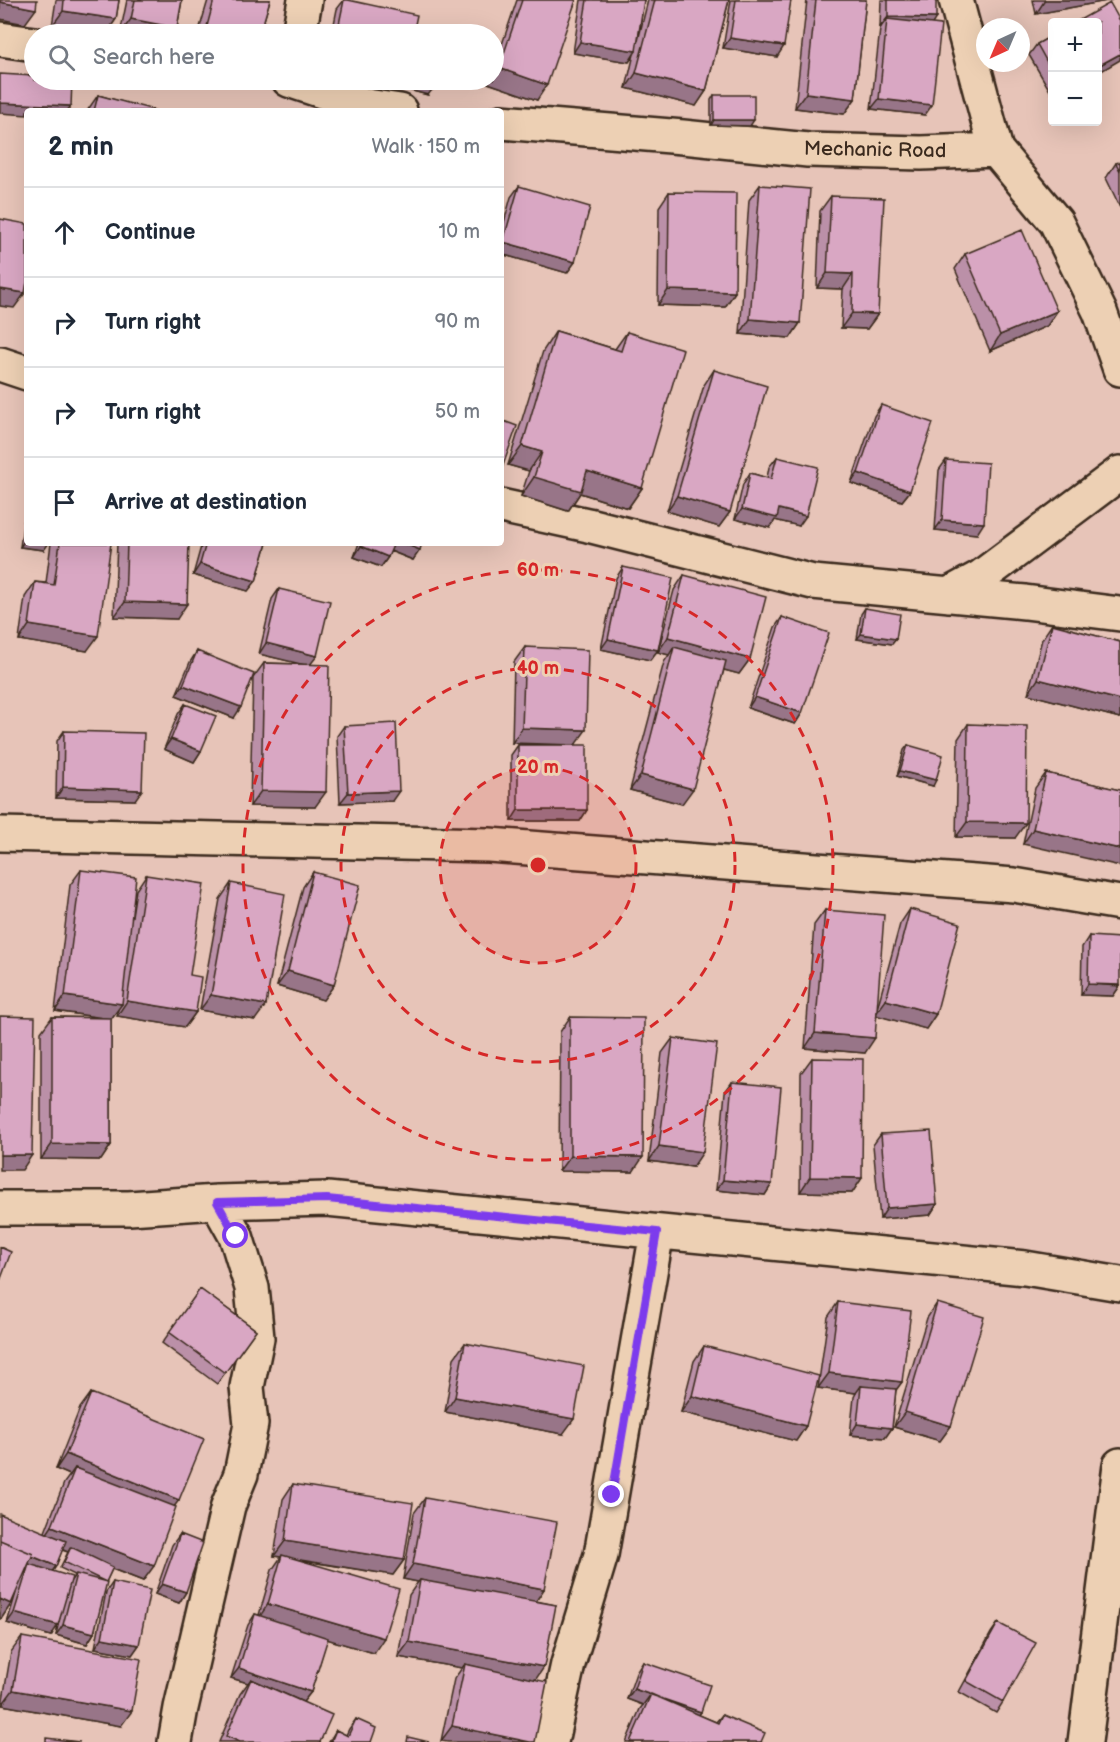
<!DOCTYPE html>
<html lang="en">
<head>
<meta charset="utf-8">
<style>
  :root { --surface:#fff; --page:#f6f6f7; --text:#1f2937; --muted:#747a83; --line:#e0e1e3 }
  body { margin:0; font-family:"Balsamiq Sans",sans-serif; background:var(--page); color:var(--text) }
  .controls { position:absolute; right:18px; top:18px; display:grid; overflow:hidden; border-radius:6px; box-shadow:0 6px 24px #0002 }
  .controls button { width:54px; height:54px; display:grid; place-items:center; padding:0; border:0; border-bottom:2px solid var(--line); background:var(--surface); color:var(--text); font:30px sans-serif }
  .compass { position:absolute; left:976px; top:18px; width:54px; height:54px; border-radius:50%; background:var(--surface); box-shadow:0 6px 24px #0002; rotate:224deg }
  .stop { position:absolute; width:18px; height:18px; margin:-14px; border:4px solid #7c3aed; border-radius:50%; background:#fff }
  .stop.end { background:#7c3aed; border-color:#fff; box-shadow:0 2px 6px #0008 }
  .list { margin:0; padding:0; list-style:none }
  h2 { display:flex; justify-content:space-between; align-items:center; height:78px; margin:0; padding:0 24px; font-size:26px }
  h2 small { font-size:20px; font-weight:400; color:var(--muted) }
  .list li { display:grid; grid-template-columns:39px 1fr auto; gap:18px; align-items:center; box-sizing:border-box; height:90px; padding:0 24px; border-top:2px solid var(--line) }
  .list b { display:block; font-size:22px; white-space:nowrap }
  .list em { font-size:20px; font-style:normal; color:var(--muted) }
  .icon { flex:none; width:33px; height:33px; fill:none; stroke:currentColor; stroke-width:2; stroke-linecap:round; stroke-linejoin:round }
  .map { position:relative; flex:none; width:1120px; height:1742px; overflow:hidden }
  .search { position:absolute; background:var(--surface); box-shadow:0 6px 24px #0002; left:24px; top:24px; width:480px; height:66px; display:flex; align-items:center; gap:15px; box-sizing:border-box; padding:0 21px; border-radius:33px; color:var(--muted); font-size:22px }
  .panel { position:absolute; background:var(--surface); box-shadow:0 6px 24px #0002; left:24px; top:108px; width:480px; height:438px; border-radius:6px }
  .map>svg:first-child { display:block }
</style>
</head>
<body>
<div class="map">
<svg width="1120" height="1742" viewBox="0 0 1120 1742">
  <rect width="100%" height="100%" fill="#e7c4b8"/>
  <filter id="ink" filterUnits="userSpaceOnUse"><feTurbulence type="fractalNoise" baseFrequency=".0167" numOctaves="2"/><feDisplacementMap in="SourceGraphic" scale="12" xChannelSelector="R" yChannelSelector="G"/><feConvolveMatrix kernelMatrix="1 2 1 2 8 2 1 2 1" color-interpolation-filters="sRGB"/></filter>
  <g filter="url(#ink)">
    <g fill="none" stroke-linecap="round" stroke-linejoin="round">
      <defs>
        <path id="minor" d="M956,0L996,150
          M299,34L305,0
          M0,39L34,44
          M289,80L367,106L400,111
          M501,122L683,137L808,150L921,153L996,150L1056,222L1100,312L1120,369
          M0,364L27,373
          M501,506L588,525L813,582L1025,602L1120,614
          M948,595L981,577L1120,473
          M0,834L489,845L1014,885L1120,903
          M0,1208H129L217,1202L327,1199L1025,1268L1120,1284
          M175,1742L181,1708L228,1506L241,1474L251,1424L247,1387L257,1338L252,1288L236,1236L217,1202
          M551,1742L568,1664L601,1555L657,1232
          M1085,1742L1120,1465"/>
      </defs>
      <use href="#minor" stroke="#3b2a1e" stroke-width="38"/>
      <use href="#minor" stroke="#edd0b4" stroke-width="33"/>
    </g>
    <path fill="#bb90a8" stroke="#3b2a1e" stroke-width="1.5" fill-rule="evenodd" d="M56,0H119L116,19L106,34L52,26Z
      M127,0H182L177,28L172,34H120Z
      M208,0H270L260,34H198Z
      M344,0L413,34H332L337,9Z
      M517,0H576L537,100L488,83L490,80H494V68Z
      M581,0H644L638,41L648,0H729L706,91L696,106L626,88L634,54L629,62L573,53Z
      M731,0H791L777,57L723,48Z
      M807,0H866L855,99L844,114L795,108Z
      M881,0H936L932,24L925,115L871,109L880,29L881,27H880Z
      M1033,0H1112L1036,14Z
      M1053,35V96L1029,55L1037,44Z
      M407,80H434L428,95L405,89Z
      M98,95L154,111H87Z
      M714,95L750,126L711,125V100Z
      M1120,162V207L1106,178L1116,163Z
      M760,185L800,323L790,338L740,334L749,200Z
      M519,186L575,262L567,273L501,254V233L511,197Z
      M669,192L735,292L725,307L658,305L659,207Z
      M831,196L878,314L867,329L841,328L843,289L817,288L820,211Z
      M965,254L1057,311L1047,326L990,351L955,269Z
      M556,331L615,349L627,332L642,488L628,508L580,493L568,511L521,496L529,471L508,465L543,351Z
      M714,370L730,512L719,527L667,511L704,385Z
      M881,405L910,491L902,501L851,483L874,416Z
      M777,457L799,526L775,520L770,528L735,519L743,484L750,473L767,478L769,467Z
      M946,460L977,534L935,530L939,470Z
      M27,496V543L44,550L20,547Z
      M51,543H111L87,651L19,640L25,597L35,582L46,583Z
      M117,543H189L177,619L114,617Z
      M202,543H267L256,581L248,591L193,575Z
      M359,543H422L413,560L390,551L388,557L381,567L354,557Z
      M623,567L658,650L650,660L601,649L616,578Z
      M684,575L750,659L739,674L724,670L682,804L630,790L664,662L669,655L658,652L674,590Z
      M279,589L317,656L310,664L315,807L250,806L253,678L264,663L302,664L259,654L272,599Z
      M865,608L896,639L892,644L857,639L861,614Z
      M782,617L802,713L795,724L748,708L775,627Z
      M1052,624L1120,642V718L1028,694L1042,639Z
      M525,647L576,745L587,810L580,821H511V755L518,745H567L512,743L514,662Z
      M197,651L234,718L176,695L190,662Z
      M185,704L201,751L194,762L164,749L178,714Z
      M968,724L1015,838L956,837L958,739Z
      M344,726L392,801L340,803L337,736Z
      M64,731L135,800L56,798L57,741Z
      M908,745L933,786L897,776L904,750Z
      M1046,773L1120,790L1023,844L1035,788Z
      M81,870L132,916L136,890L146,875L190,975L196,1012L185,1027L117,1016L118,1009L111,1019V1145L101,1160L41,1159V1032L52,1017L103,1018L55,1011L70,885Z
      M313,872L334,985L323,1000L277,986L303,887Z
      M231,883L255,1020L200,1010L220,899Z
      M910,909L936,1014L926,1029L877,1015L865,1053L805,1048L814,925L825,910L877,1009L900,924Z
      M1089,936L1120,986L1113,996L1081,995L1082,947Z
      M570,1017L633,1172L559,1171L560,1032Z
      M673,1038L693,1167L649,1161L662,1053Z
      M812,1058L862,1178L852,1193L800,1192L801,1073Z
      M732,1082L772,1184L765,1195L716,1190L725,1092Z
      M881,1134L937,1204L930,1215L880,1219L873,1145Z
      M200,1289L256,1330L217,1384L162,1343Z
      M838,1302L902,1382L896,1389L892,1428L885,1438L850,1435L854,1397L856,1393L818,1388L828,1317Z
      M937,1303L951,1426L940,1441L894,1427L927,1318Z
      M465,1343L563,1434L445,1412L454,1358Z
      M704,1346L806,1426L796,1441L681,1412L694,1361Z
      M91,1393L174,1507L143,1581L112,1569L106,1582L94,1633L87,1644L56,1635L60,1616L51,1636L7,1623L16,1593L11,1604L1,1619L45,1532L64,1483L70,1475L56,1469L80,1408ZM62,1550L68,1552L60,1568L75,1575L70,1582L53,1571L56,1566Z
      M293,1484L404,1560L393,1575L298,1560L374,1653L327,1639L311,1692L303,1702L320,1742H219L240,1694L248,1683L231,1678L248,1625L255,1614L259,1615L272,1570L281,1557L274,1556L283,1499Z
      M425,1498L544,1589L536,1601L556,1605L441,1741L454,1679L462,1668L398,1657L409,1595L418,1582L403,1579L414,1513Z
      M180,1534L186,1592L179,1603L155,1594L172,1545Z
      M113,1582L139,1645L132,1655L95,1648L106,1592Z
      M998,1623L1003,1702L996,1713L959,1692L991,1633Z
      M22,1637L121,1726L2,1705L11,1652Z
      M643,1662L701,1712L699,1715L716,1722L722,1715L761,1742H626L640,1709L643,1705L627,1699L636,1673Z
      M356,1719L371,1742H329L336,1730L346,1735L349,1729Z"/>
    <path fill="#987588" stroke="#3b2a1e" stroke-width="1.5" d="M1045,0H1112L1036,14Z
      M0,2L36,9L25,24L0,19Z
      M63,11L116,19L106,34L52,26Z
      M888,17L936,18L929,29L887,19L881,27H880Z
      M131,19L177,28L172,34H120Z
      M206,30L221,34H203Z
      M730,38L784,46L777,57L723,48Z
      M580,42L636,51L629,62L573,53Z
      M1120,54V60L1098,73V66Z
      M499,68L547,85L537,100L488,83L491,80H494V76Z
      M636,73L706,91L696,106L626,88Z
      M408,84L432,90L428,95L405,89Z
      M806,93L855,99L844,114L795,108Z
      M879,99L932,105L925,115L871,109Z
      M0,103L71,106L67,111H27V115L0,113Z
      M714,120H754L750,126L711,125Z
      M503,242L575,262L567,273L501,254V244Z
      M827,273L853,274L843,289L817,288Z
      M0,289L25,293L14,308L0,306Z
      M668,290L735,292L725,307L658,305Z
      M1057,311L1047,326L990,351L1000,335Z
      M852,313L878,314L867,329L841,328Z
      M750,319L800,323L790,338L740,334Z
      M522,446L542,452L529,471L508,465Z
      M587,471L642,488L628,508L580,493L568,511L521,496L534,477Z
      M858,473L910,491L902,501L851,483Z
      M677,496L730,512L719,527L667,511Z
      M742,509H779L806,516L799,526L775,520L770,528L735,519Z
      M942,520L984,523L977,534L935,530Z
      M27,537V543H49L44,550L20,547Z
      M393,543H403L420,550L413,560L388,550Z
      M361,546L388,557L381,567L354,557Z
      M200,564L256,581L248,591L193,575Z
      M125,602L187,604L177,619L114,617Z
      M29,625L98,636L87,651L19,640Z
      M861,634L896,639L892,644L857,639Z
      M668,637L750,659L739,674L672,656L674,647L669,655L658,652Z
      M608,639L658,650L650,660L601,649Z
      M266,643L317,656L309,666L259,654Z
      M1038,679L1120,700V718L1028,694Z
      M183,685L241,707L234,718L176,695Z
      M755,697L802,713L795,724L748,708Z
      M522,728L586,730L575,745L512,743Z
      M171,739L201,751L194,762L164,749Z
      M900,771L936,780L933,786L897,776Z
      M641,775L693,789L682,804L630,790Z
      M63,787L142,790L135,800L56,798Z
      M261,791L326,792L315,807L250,806Z
      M399,791L392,801L340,803L348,793Z
      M518,810H587L580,821H511Z
      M967,822L1026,823L1015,838L956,837Z
      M1033,829L1120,849V866L1023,844Z
      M288,971L334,985L323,1000L277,986Z
      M1088,984L1120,986L1113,996L1081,995Z
      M211,995L266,1005L255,1020L200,1010Z
      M65,996L122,1004L111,1019L55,1011Z
      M886,1000L936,1014L926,1029L875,1015Z
      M127,1001L196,1012L185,1027L117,1016Z
      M815,1033L875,1038L865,1053L805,1048Z
      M52,1144L111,1145L101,1160L41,1159Z
      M659,1146L703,1152L693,1167L649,1161Z
      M0,1155H32L22,1170H0Z
      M570,1156L643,1157L633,1172L559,1171Z
      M810,1177L862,1178L852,1193L800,1192Z
      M723,1180L772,1184L765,1195L716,1190Z
      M937,1204L930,1215L880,1219L887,1208Z
      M829,1373L902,1382L891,1397L861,1386L856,1393L818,1388Z
      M692,1396L806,1426L796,1441L681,1412Z
      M455,1397L574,1419L563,1434L445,1412Z
      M905,1412L951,1426L940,1441L894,1427Z
      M857,1424L892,1428L885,1438L850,1435Z
      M66,1454L179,1500L168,1515L75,1468L70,1475L56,1469Z
      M52,1526L154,1566L143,1581L69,1552L71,1547L68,1552L42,1541Z
      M285,1541L404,1560L393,1575L282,1557V1555L281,1557L274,1556Z
      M0,1543L56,1566L49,1576L27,1568Z
      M413,1564L544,1589L534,1604L420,1580L418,1582L403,1579Z
      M162,1584L186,1592L179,1603L155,1594Z
      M0,1599L11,1604L1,1619H0Z
      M268,1604L384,1638L374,1653L258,1619Z
      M14,1613L58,1625L51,1636L7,1623Z
      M63,1625L94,1633L87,1644L56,1635Z
      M102,1638L139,1645L132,1655L95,1648Z
      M409,1642L544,1667L534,1682L465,1664L462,1668L398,1657Z
      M239,1668L311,1692L303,1702L251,1679L248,1683L231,1678Z
      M634,1689L701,1712L694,1722L651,1694L643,1705L627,1699Z
      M13,1690L132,1711L121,1726L2,1705Z
      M452,1726L530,1742H448L441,1741Z"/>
    <path fill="#d9a7c3" stroke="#3b2a1e" stroke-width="1.5" d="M0,0H37L36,9L0,2Z
      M64,0H119L116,19L63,11Z
      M135,0H182L177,28L131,19Z
      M214,0H270L260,34H221L206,30Z
      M344,0H348L417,15L413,34H337Z
      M522,0H576L547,85L499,68Z
      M587,0H644L636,51L580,42Z
      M655,0H729L706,91L636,73Z
      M736,0H791L784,46L730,38Z
      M816,0H866L855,99L806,93Z
      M888,0H936V18L888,17Z
      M1110,3L1120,21V54L1098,66V22H1076Z
      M887,19L941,25L932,105L879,99Z
      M1053,35V73L1037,44Z
      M0,74L34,76V80H72L71,106L0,103Z
      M409,80H434L432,90L408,84Z
      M98,95L154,110V111H94Z
      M714,95H754V120H714Z
      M1120,162V171L1116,163Z
      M760,185L810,189L800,323L750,319Z
      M519,186L590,207L575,262L503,242Z
      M669,192L736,193L735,292L668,290Z
      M831,196L884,198L878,314L852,313L853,274L827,273Z
      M0,219L27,224V282L25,293L0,289Z
      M1022,230L1057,311L1000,335L965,254Z
      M556,331L621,351L627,332L683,349L642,488L587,471L581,491L534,477L542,452L522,446Z
      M714,370L767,386L730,512L677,496Z
      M881,405L933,423L910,491L858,473Z
      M501,420L517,426L501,471Z
      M777,457L818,467L806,516L779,509L777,518L742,509L750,473L771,479Z
      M946,460L988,463L984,523L942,520Z
      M60,543H111L98,636L29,625L35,582L54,585Z
      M127,543H189L187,604L125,602Z
      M206,543H267L256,581L200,564Z
      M362,543H394L388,557L361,546Z
      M403,543H422L420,550Z
      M623,567L673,578L658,650L608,639Z
      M684,575L766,597L750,659L668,637Z
      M279,589L330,601L317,656L266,643Z
      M865,608L900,614L896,639L861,634Z
      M782,617L829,633L802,713L755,697Z
      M1052,624L1120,642V700L1038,679Z
      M525,647L588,650L586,730L522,728Z
      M674,647L726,661L693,789L641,775Z
      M197,651L254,674L241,707L183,685Z
      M264,663L329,665L326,792L261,791Z
      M185,704L216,716L201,751L171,739Z
      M396,723L399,791L348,793L344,726Z
      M968,724L1027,726L1026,823L967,822Z
      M64,731L144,733L142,790L63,787Z
      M518,745H587V810H518Z
      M908,745L943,755L936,780L900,771Z
      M1046,773L1120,790V849L1033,829Z
      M81,870L136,877L122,1004L65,996Z
      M313,872L360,885L334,985L288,971Z
      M146,875L204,884L190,975L201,977L196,1012L127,1001Z
      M231,883L285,894L266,1005L211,995Z
      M910,909L960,923L936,1014L886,1000Z
      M825,910L884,915L875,1038L815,1033Z
      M1089,936L1120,938V985L1088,984Z
      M0,1016L35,1017L32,1155H0Z
      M52,1017L111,1018V1145L52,1144Z
      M570,1017L644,1018L643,1157L570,1156Z
      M673,1038L717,1044L703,1152L659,1146Z
      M812,1058L863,1059L862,1178L810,1177Z
      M732,1082L781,1087L772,1184L723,1180Z
      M931,1131L937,1204L887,1208L881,1134Z
      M0,1247L11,1252L0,1281Z
      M200,1289L256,1330L225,1373L169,1332Z
      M838,1302L911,1311L902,1382L829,1373Z
      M937,1303L984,1317L951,1426L905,1412Z
      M465,1343L584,1366L574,1419L455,1397Z
      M704,1346L819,1376L806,1426L692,1396Z
      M861,1386L896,1389L892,1428L857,1424Z
      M91,1393L204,1439L179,1500L66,1454Z
      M75,1468L176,1507L154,1566L52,1526Z
      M293,1484L413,1503L404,1560L285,1541Z
      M425,1498L557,1522L544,1589L413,1564Z
      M0,1514L66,1541L56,1566L32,1556L33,1554L0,1540Z
      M180,1534L203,1543L186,1592L162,1584Z
      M0,1540L33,1554L11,1604L0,1599Z
      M71,1547L113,1567L106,1582L64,1562Z
      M282,1555L399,1589L384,1638L268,1604Z
      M29,1564L72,1577L58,1625L14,1613Z
      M76,1574L107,1582L94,1633L63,1625Z
      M420,1580L556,1605L544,1667L409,1642Z
      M113,1582L150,1590L139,1645L102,1638Z
      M255,1614L328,1638L311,1692L239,1668Z
      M998,1623L1036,1643L1003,1702L966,1681Z
      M22,1637L141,1659L132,1711L13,1690Z
      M643,1662L710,1685L701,1712L634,1689Z
      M465,1664L547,1682L535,1742H530L452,1726Z
      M251,1679L332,1715L320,1742H240L226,1736Z
      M651,1694L718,1723L722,1715L765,1733L761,1742H630Z
      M356,1719L376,1728L371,1742H331L336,1730L348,1736Z
      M408,1737L429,1742H407Z
      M46,1738L80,1742H46Z"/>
  </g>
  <g fill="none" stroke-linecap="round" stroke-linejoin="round" filter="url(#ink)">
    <path stroke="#7c3aed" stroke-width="8" d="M236,1236L217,1202L327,1199L657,1232L612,1495"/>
  </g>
  <circle cx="538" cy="865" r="98" fill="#d62828" fill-opacity=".12"/>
  <g fill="none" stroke="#d62828" stroke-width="3" stroke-dasharray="10 8">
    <circle cx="538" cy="865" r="98"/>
    <circle cx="538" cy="865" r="197"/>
    <circle cx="538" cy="865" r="295"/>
  </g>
  <g text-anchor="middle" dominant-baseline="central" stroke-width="6" stroke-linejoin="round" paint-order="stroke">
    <g font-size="20" fill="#3b2a1e" stroke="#edd0b4">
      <text transform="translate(875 150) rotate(1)">Mechanic Road</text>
    </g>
  </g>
  <circle cx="538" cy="865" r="9" fill="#d62828" stroke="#edd0b4" stroke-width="3"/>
  <g font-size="18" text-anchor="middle" font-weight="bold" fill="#d62828" stroke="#edd0b4" stroke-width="6" stroke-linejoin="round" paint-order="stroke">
    <text x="538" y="576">60 m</text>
    <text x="538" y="674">40 m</text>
    <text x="538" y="773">20 m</text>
  </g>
</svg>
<div class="controls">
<button>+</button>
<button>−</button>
</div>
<svg class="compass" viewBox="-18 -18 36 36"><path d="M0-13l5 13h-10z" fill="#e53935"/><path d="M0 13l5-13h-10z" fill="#747a83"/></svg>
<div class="stop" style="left:236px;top:1236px"></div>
<div class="stop end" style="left:612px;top:1495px"></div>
<div class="search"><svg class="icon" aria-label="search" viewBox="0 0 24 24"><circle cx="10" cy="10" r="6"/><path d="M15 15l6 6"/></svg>Search here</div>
<section class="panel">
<h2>2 min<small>Walk · 150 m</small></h2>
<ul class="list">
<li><svg class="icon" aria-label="ahead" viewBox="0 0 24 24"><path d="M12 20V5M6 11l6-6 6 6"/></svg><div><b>Continue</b></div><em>10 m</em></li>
<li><svg class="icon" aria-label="right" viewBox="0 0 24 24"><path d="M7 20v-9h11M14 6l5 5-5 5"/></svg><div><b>Turn right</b></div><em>90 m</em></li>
<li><svg class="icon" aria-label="right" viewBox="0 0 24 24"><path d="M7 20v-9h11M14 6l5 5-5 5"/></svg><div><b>Turn right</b></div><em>50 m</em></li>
<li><svg class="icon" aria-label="arrive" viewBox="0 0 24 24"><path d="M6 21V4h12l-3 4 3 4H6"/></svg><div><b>Arrive at destination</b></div></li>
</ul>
</section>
</div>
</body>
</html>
